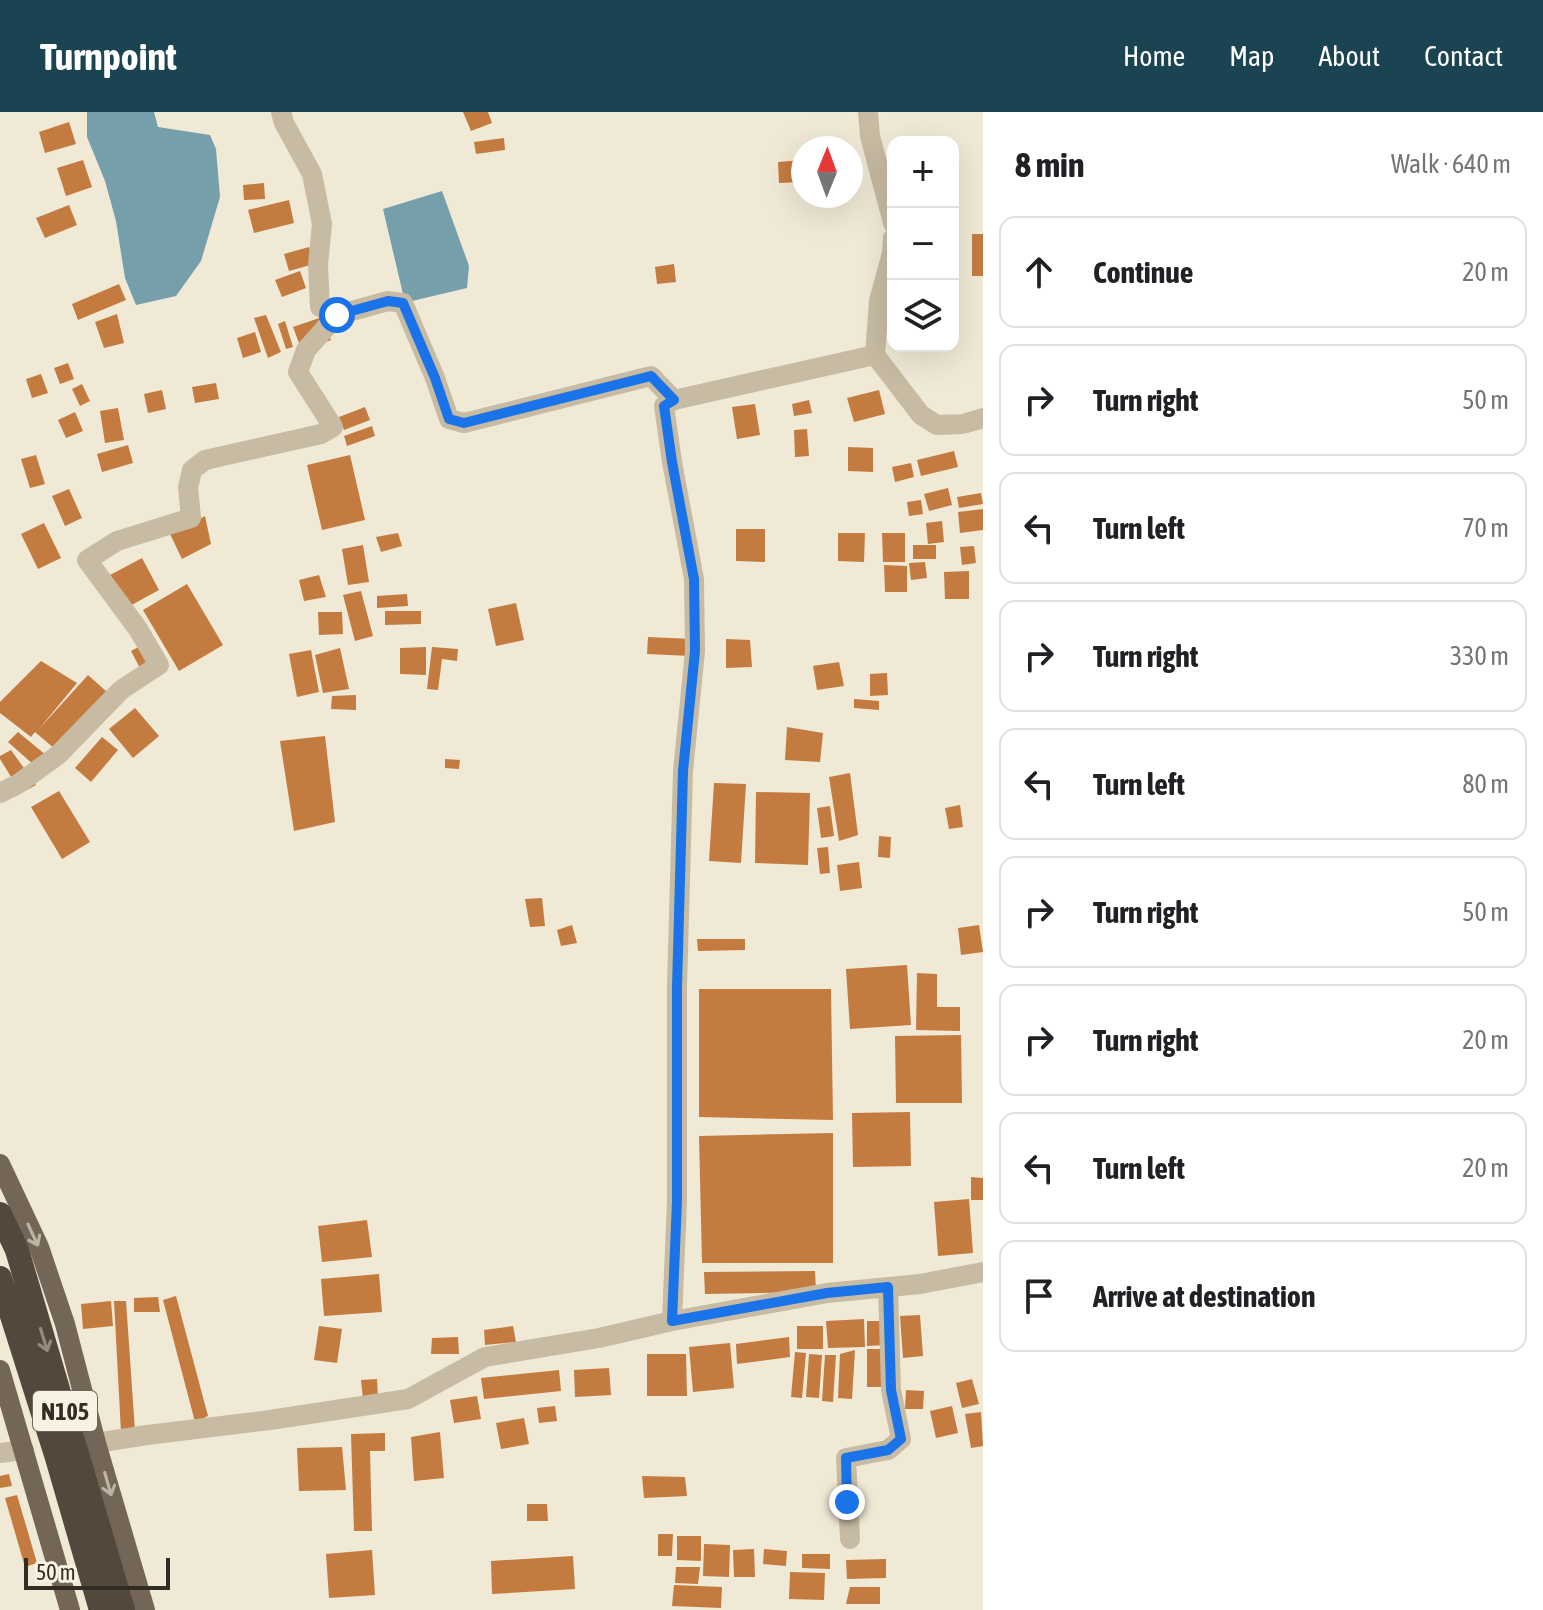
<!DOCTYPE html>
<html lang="en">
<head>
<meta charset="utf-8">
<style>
  :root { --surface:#fff; --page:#f6f6f6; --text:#202124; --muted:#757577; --line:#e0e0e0; --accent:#1b4452 }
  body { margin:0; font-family:"Asap Condensed",sans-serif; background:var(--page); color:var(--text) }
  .controls { position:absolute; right:24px; top:24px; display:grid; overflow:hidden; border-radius:16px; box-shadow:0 8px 32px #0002 }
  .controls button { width:72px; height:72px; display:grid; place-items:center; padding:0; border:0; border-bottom:2px solid var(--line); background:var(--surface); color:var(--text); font:40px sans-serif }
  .compass { position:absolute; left:791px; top:24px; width:72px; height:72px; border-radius:50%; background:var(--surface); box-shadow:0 8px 32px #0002; rotate:1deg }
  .scale { position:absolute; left:24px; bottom:20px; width:146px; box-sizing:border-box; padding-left:8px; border:4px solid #322c25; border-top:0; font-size:22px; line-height:28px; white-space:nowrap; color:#322c25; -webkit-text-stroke:6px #f8f2e2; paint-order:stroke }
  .stop { position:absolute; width:24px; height:24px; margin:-18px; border:6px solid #1a73e8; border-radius:50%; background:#fff }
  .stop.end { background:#1a73e8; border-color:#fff; box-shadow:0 2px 8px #0008 }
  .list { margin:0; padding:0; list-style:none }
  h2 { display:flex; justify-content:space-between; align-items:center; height:104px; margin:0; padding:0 32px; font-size:34px }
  h2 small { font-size:26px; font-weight:400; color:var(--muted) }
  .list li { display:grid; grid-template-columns:52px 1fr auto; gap:24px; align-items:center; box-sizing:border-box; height:112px; margin:0 16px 16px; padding:0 16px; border:2px solid var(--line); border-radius:16px }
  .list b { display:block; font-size:30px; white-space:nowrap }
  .list em { font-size:26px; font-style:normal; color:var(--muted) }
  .icon { flex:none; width:44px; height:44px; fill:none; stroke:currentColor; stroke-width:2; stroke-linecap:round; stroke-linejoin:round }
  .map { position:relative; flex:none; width:983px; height:1498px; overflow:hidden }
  header { display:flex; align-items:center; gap:48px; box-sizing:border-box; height:112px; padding:0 40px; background:var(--accent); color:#fff }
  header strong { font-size:38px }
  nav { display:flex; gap:44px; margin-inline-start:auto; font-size:28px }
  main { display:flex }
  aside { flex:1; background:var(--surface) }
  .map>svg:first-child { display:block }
</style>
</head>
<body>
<header>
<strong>Turnpoint</strong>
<nav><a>Home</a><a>Map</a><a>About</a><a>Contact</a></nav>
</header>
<main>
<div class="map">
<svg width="983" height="1498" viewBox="0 0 983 1498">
  <rect width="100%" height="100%" fill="#f0e9d6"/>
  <path fill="#769fac" d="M87,0H154L158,15L210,23L216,37L220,85L201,149L176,184L136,193L125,166L116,109L105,69L87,25Z
    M442,79L469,154L467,176L412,189L403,182L383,97Z"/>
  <path fill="#c47b40" d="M463,0H488L492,11L471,19Z
    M69,10L76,32L45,41L39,20Z
    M504,26L505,38L476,42L474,30Z
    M83,48L92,75L66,84L57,56Z
    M803,48V70L779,71L778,50Z
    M264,71L265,87L244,88L243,73Z
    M289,88L294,111L254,121L248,98Z
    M69,93L77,113L45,126L36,106Z
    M972,122H983V164H972Z
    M309,135L314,152L289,159L284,142Z
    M674,152L676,170L657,172L655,155Z
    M300,159L306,176L282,185L275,168Z
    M119,172L126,188L78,208L72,192Z
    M117,202L124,231L104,236L95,210Z
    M266,203L281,240L268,246L254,206Z
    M322,205L331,228L302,239L293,215Z
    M285,209L293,235L286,237L278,212Z
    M255,220L261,240L243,246L237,226Z
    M68,251L74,267L60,272L54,256Z
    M41,262L48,281L32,286L26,267Z
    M216,271L219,287L195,291L192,275Z
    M82,272L90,289L80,294L72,277Z
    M162,278L166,297L148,301L144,282Z
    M879,278L885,302L854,310L847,286Z
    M809,288L812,301L794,304L792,292Z
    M755,292L760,323L737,327L732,295Z
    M365,295L370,308L344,318L339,305Z
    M118,296L124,328L105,331L100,299Z
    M75,300L83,319L66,326L58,308Z
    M372,314L375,324L347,334L344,324Z
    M807,317L809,344L795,345L794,318Z
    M128,333L133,351L102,360L97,342Z
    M848,335L873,336V360L848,359Z
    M954,339L958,355L921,364L917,348Z
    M36,343L45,372L30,376L21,347Z
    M350,343L365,408L322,418L307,353Z
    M911,351L914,365L895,370L892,355Z
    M948,376L952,393L929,399L924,382Z
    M69,377L82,406L65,414L52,384Z
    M981,381L983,392L959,396L957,385Z
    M921,388L923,402L909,404L907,390Z
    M983,397V418L960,421L958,400Z
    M205,404L211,432L182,447L170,422Z
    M942,409L944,430L928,432L926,411Z
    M44,411L61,446L38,457L21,422Z
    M736,417H765V450L736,449Z
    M398,421L402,434L381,440L376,425Z
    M838,421H865L864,450L838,449Z
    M882,421H905V450H883Z
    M363,433L369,470L348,473L342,437Z
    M913,433H936V447H913Z
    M974,434L976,451L962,453L960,435Z
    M142,446L159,478L128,495L110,463Z
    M925,450L927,466L911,468L909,451Z
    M884,453L907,454V480H885Z
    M969,459V487H945L944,460Z
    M319,463L326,485L304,489L299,468Z
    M187,472L223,533L179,559L143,498Z
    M361,479L373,524L355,529L343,483Z
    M407,482L408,494L377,496V484Z
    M516,491L524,528L496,534L488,497Z
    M385,499H421V512L385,513Z
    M318,500H342L343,522L319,523Z
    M648,525L692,527L691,544L647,542Z
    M726,527L750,528L752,555L726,556Z
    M142,533L152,551L141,558L131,539Z
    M426,535V563L400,562V536Z
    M432,535L458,537L457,549L442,547L438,578L427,577Z
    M340,536L349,577L323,581L315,543Z
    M311,538L319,580L297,585L289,542Z
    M41,549L77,571L39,617L88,563L107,580L55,637L35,620L31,625L0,601V590Z
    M839,550L844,574L817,578L813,554Z
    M887,561L888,583L870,584V562Z
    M356,583V598L331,597L332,584Z
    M854,587L879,589V598L854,596Z
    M135,596L159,624L133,646L109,617Z
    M787,615L823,621L820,650L785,648Z
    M18,620L46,643L35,654L8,630Z
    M325,624L335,710L294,719L280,629Z
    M102,625L118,638L91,670L75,656Z
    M11,638L36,673L21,681L0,647V644Z
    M445,647L460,648L459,657L445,656Z
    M850,661L858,723L839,729L829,665Z
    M714,671L746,672L741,751L709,749Z
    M59,679L90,730L62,747L31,695Z
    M756,680L810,681L808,753L755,751Z
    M960,693L963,715L949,717L945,696Z
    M830,694L834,724L821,726L817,696Z
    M879,724L891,725L890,746L878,745Z
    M828,735L830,761L820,762L817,736Z
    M859,750L862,776L840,779L837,753Z
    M542,786L545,814L530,815L525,787Z
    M572,813L577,831L561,834L557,818Z
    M979,813L983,840L961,843L958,816Z
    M697,827H745V838L698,839Z
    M907,853L911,913L850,917L846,857Z
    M917,861L937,862V895H960V919L916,918Z
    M699,877H831L833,1008L699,1005Z
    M961,923L962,991H896L895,924Z
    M910,1000L911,1054L853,1055L852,1001Z
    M833,1021V1151H702L699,1024Z
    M971,1065L983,1066V1088H971Z
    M969,1087L973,1141L938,1144L934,1090Z
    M367,1108L372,1145L322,1150L318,1114Z
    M815,1159L816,1180L705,1182L704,1160Z
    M379,1162L382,1200L324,1204L321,1167Z
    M176,1184L208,1304L195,1310L163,1188Z
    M158,1185L160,1200H134V1186Z
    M111,1189L113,1214L83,1217L81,1192Z
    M114,1189H126L135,1319L121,1320Z
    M920,1203L923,1244L903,1246L900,1204Z
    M864,1207L865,1235L828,1236L826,1209Z
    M867,1209H887V1233L867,1234Z
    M319,1214L342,1217L337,1251L314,1248Z
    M513,1214L516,1230L485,1233L484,1218Z
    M797,1214H823V1237H797Z
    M458,1225L459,1242H431L432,1226Z
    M789,1225L790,1245L737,1252L736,1232Z
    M730,1231L734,1276L693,1280L689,1235Z
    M867,1237H888L887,1275H867Z
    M855,1238L852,1287L838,1286L840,1242Z
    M795,1240L806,1241L802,1286L791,1285Z
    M647,1242H686L687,1284H647Z
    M809,1242L822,1243L819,1286L806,1285Z
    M825,1243H836L833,1290L822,1289Z
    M609,1256L611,1283L575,1285L574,1258Z
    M559,1258L561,1279L484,1287L481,1266Z
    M377,1267L378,1286L363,1287L361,1268Z
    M972,1267L979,1292L962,1296L956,1271Z
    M906,1278L924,1279L923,1297H905Z
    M477,1284L481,1307L454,1311L450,1288Z
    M555,1294L557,1309L539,1311L537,1296Z
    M952,1294L958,1321L936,1326L930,1299Z
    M981,1300L983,1334L971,1336L965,1302Z
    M524,1306L529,1332L501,1337L496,1311Z
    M440,1320L444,1366L414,1369L411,1325Z
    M385,1321V1339H370L372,1419H354L351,1322Z
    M342,1335L346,1378L299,1379L297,1336Z
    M9,1362L12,1374L0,1376V1364Z
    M642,1364L685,1365L687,1384L644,1386Z
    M17,1383L37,1451L25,1455L5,1386Z
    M527,1392H547L548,1409H527Z
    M658,1422H673L672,1444H658Z
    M677,1424H701V1449L677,1448Z
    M704,1432L730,1433L729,1465L703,1464Z
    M754,1437L755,1465H734L733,1438Z
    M764,1437L787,1439L786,1454L763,1452Z
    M372,1438L375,1483L329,1486L326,1442Z
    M802,1442H830V1457L802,1456Z
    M573,1444L575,1477L492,1482L491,1449Z
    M886,1447V1466L847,1467L846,1448Z
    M676,1455H700L698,1472L675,1471Z
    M790,1460L825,1461L824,1488L789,1487Z
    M674,1473L722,1475L721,1496L672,1494Z
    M850,1475H880V1492H846Z"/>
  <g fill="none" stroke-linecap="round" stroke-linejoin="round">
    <path stroke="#c7bba3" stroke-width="20" d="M281,0L284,11L312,62L322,112L318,153L320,195L337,203L388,189L403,191L435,266L449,307L464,311L651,264L674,288L875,243L879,189L892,141L893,126
      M868,0L870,24L893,111
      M875,243L921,303L937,313L963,312L983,306
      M0,681L18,672L58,643L121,578L159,553L138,517L87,448L117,429L191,406L188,376L192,358L205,348L321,322L333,315L298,260L306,238L337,203
      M672,1209L677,1089V875L683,659L695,539L694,467L672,350L664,294L674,288
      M96,1331L147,1323L270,1308L408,1287L485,1245L599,1226L672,1209L827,1181L920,1172L983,1160
      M0,1341L24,1338
      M850,1427L846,1346L888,1338L901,1327L891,1278L888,1175"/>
    <path stroke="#746656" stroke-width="20" d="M0,1052L39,1135L65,1212L96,1331L145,1498
      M0,1258L70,1498"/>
    <path stroke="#53483c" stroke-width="24" d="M0,1102L17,1138L123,1498
      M0,1166L57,1346L101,1498"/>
  </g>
  <defs><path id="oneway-shaft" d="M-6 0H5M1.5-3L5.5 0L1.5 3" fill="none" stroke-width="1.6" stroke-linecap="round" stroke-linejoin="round" transform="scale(2)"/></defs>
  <g stroke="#bdb3a3">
    <use href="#oneway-shaft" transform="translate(33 1123) rotate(65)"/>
    <use href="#oneway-shaft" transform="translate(108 1372) rotate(74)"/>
  </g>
  <use stroke="#958c7e" href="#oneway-shaft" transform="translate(44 1228) rotate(73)"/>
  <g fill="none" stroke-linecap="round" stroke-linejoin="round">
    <path stroke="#1a73e8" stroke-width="10" d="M337,203L388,189L403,191L435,266L449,307L464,311L651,264L674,288L664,294L672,350L694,467L695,539L683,659L677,875V1089L672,1209L827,1181L888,1175L891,1278L901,1327L888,1338L846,1346L847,1390"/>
  </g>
  <g text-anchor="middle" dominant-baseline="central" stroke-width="6" stroke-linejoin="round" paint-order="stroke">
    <rect fill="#f8f2e2" stroke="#6d675e" stroke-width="2" x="33" y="1279" width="64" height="40" rx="6"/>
    <g font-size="24" font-weight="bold" fill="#322c25">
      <text x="65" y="1299">N105</text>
    </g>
  </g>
</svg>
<div class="controls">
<button>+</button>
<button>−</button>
<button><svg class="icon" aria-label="layers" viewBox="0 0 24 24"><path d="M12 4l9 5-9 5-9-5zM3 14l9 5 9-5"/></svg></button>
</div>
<svg class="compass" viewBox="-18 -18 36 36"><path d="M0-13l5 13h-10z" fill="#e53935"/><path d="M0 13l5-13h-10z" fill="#757577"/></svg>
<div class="scale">50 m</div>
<div class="stop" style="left:337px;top:203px"></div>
<div class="stop end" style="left:847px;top:1390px"></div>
</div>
<aside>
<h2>8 min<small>Walk · 640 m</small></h2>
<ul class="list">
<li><svg class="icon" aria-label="ahead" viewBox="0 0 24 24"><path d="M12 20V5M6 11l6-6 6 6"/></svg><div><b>Continue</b></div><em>20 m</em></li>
<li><svg class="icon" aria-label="right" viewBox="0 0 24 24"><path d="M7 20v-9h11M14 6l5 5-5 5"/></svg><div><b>Turn right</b></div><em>50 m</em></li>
<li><svg class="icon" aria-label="left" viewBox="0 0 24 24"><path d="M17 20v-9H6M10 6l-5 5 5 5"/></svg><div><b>Turn left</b></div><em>70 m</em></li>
<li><svg class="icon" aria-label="right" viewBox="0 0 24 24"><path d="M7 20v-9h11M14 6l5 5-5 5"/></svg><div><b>Turn right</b></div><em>330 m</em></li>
<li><svg class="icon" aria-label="left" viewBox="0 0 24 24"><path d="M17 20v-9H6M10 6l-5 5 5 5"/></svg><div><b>Turn left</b></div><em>80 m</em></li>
<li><svg class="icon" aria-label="right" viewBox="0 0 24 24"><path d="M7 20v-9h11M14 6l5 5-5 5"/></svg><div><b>Turn right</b></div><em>50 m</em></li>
<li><svg class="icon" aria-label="right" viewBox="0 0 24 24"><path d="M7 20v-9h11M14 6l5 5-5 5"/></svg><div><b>Turn right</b></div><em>20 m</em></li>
<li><svg class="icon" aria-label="left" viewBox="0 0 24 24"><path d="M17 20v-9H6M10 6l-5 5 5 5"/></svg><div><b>Turn left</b></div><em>20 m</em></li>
<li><svg class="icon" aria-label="arrive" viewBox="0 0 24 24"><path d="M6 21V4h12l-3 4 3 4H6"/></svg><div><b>Arrive at destination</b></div></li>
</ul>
</aside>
</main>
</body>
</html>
